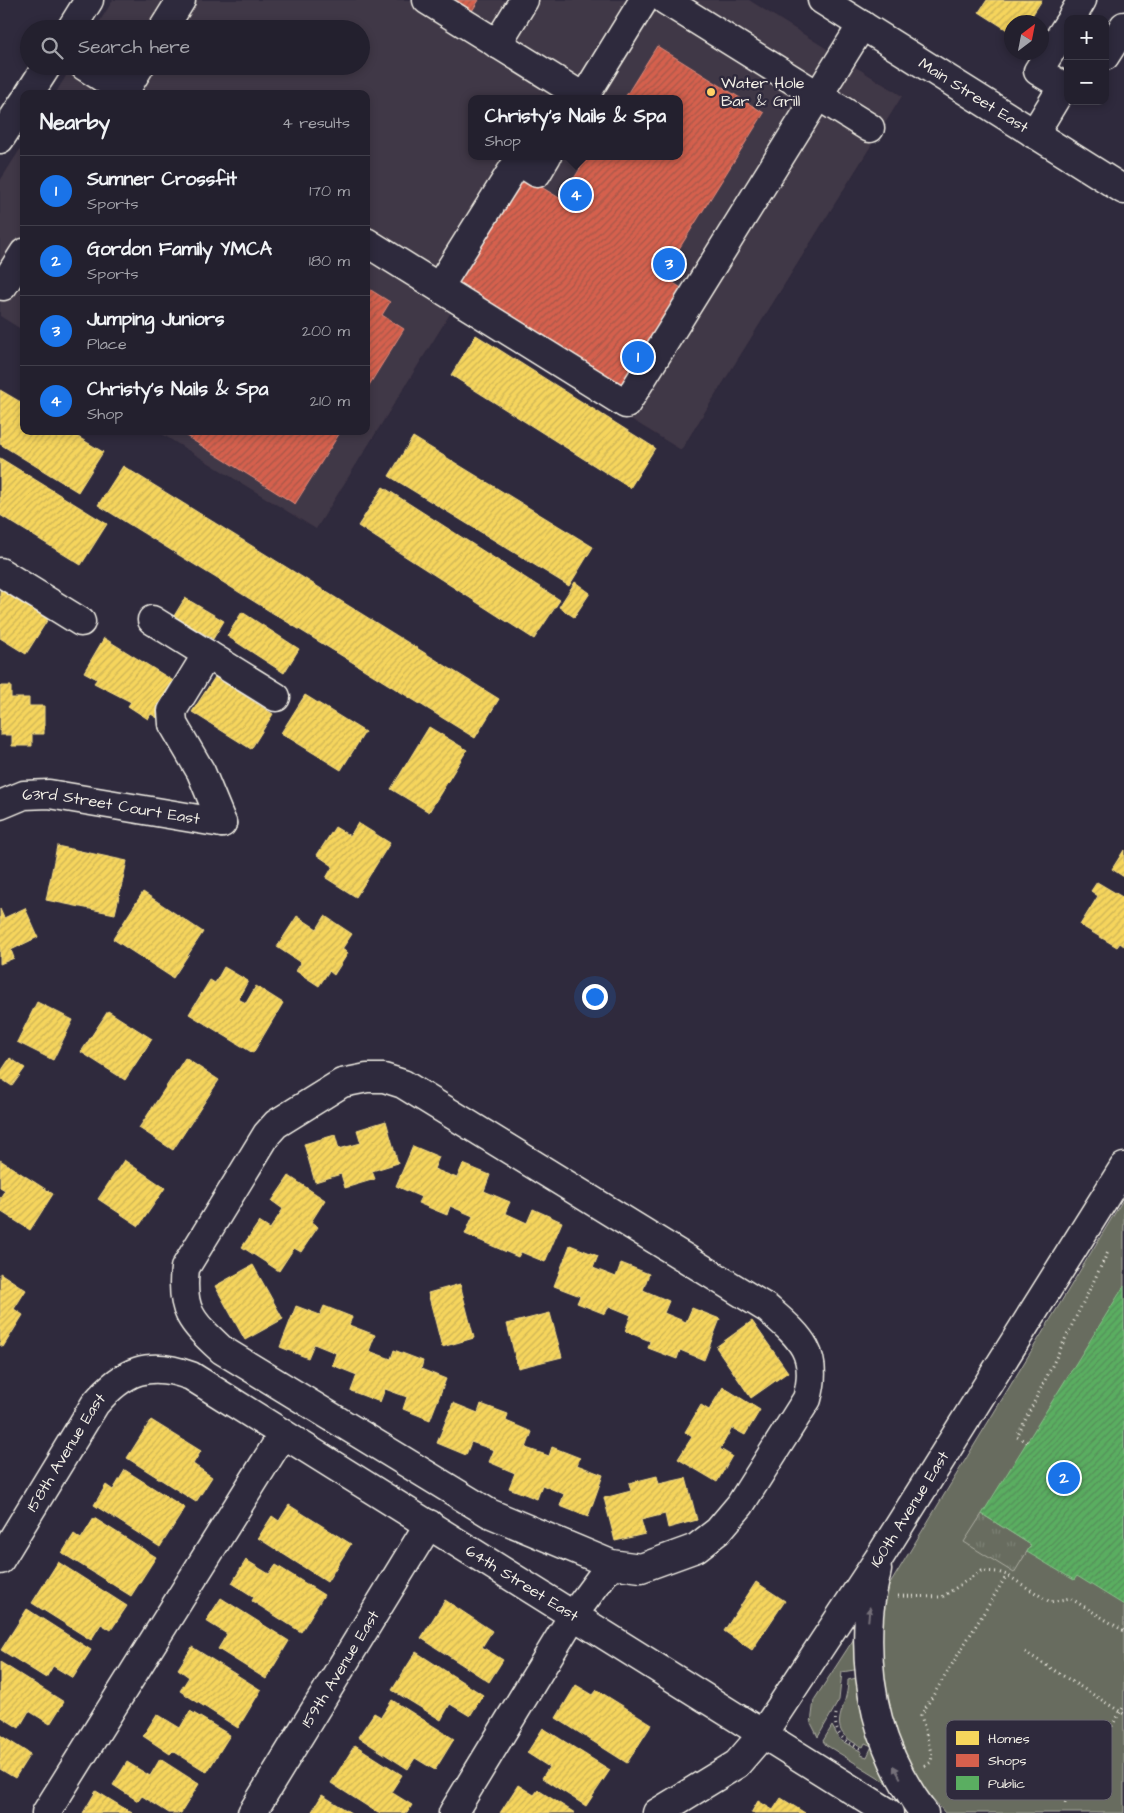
<!DOCTYPE html>
<html lang="en">
<head>
<meta charset="utf-8">
<style>
  :root { --surface:#23202e; --page:#2f2d3a; --text:#f1f3f6; --muted:#a3a3aa; --line:#403e4a; --accent:#1a73e8 }
  body { margin:0; font-family:"Architects Daughter",sans-serif; background:var(--page); color:var(--text) }
  .controls { position:absolute; right:15px; top:15px; display:grid; overflow:hidden; border-radius:10px; box-shadow:0 2px 8px #0003 }
  .controls button { width:45px; height:45px; display:grid; place-items:center; padding:0; border:0; border-bottom:1px solid var(--line); background:var(--surface); color:var(--text); font:25px sans-serif }
  .compass { position:absolute; left:1004px; top:15px; width:45px; height:45px; border-radius:50%; background:var(--surface); box-shadow:0 2px 8px #0003; rotate:32deg }
  .you { position:absolute; left:594px; top:996px; width:18px; height:18px; margin:-12px; border:4px solid #fff; border-radius:50%; background:#1a73e8; box-shadow:0 0 0 8px #1a73e833 }
  .badge { display:grid; place-items:center; width:32px; height:32px; border-radius:50%; background:var(--accent); color:#fff; font-size:16px; font-weight:700 }
  .pin { position:absolute; translate:-50% -50%; border:2px solid #fff; box-shadow:0 1px 5px #0006 }
  .popup { position:absolute; left:468px; top:95px; width:215px; height:65px; box-sizing:border-box; display:grid; place-content:center; border-radius:10px; background:var(--surface); filter:drop-shadow(0 1px 4px #0005); font-size:16px; white-space:nowrap; color:var(--muted) }
  .popup b { font-size:19px; color:var(--text) }
  .popup::after { content:''; position:absolute; left:50%; top:100%; margin-left:-10px; border:10px solid transparent; border-top-color:var(--surface) }
  .list { margin:0; padding:0; list-style:none }
  h2 { display:flex; justify-content:space-between; align-items:center; height:65px; margin:0; padding:0 20px; font-size:21px }
  h2 small { font-size:16px; font-weight:400; color:var(--muted) }
  .list li { display:grid; grid-template-columns:32px 1fr auto; gap:15px; align-items:center; box-sizing:border-box; height:70px; padding:0 20px; border-top:1px solid var(--line) }
  .list b { display:block; font-size:19px; white-space:nowrap }
  .list p { margin:0; font-size:16px; white-space:nowrap; color:var(--muted) }
  .list em { font-size:16px; font-style:normal; color:var(--muted) }
  .icon { flex:none; width:28px; height:28px; fill:none; stroke:currentColor; stroke-width:2; stroke-linecap:round; stroke-linejoin:round }
  .map { position:relative; flex:none; width:1124px; height:1813px; overflow:hidden }
  .search { position:absolute; background:var(--surface); box-shadow:0 2px 8px #0003; left:20px; top:20px; width:350px; height:55px; display:flex; align-items:center; gap:12px; box-sizing:border-box; padding:0 18px; border-radius:28px; color:var(--muted); font-size:19px }
  .panel { position:absolute; background:var(--surface); box-shadow:0 2px 8px #0003; left:20px; top:90px; width:350px; height:345px; border-radius:10px }
  .map>svg:first-child { display:block }
</style>
</head>
<body>
<div class="map">
<svg width="1124" height="1813" viewBox="0 0 1124 1813">
  <defs>
    <pattern id="park-tufts" width="24" height="20" patternUnits="userSpaceOnUse" patternTransform="scale(1.25)"><rect width="24" height="20" fill="#676c5e"/><path d="M3 7l-1-3M5 7V3M7 7l1-3M15 17l-1-3M17 17v-4M19 17l1-3" fill="none" stroke="#7d8175"/></pattern>
    <pattern id="homes-hatch" width="6" height="6" patternUnits="userSpaceOnUse" patternTransform="scale(1.25)"><rect width="6" height="6" fill="#f6d55c"/><path d="M-1 1l2-2M0 6l6-6M5 7l2-2" fill="none" stroke="#cbb256"/></pattern>
    <pattern id="shops-hatch" width="6" height="6" patternUnits="userSpaceOnUse" patternTransform="scale(1.25)"><rect width="6" height="6" fill="#d6604d"/><path d="M-1 1l2-2M0 6l6-6M5 7l2-2" fill="none" stroke="#a5584b"/></pattern>
    <pattern id="public-hatch" width="6" height="6" patternUnits="userSpaceOnUse" patternTransform="scale(1.25)"><rect width="6" height="6" fill="#5aae61"/><path d="M-1 1l2-2M0 6l6-6M5 7l2-2" fill="none" stroke="#558f59"/></pattern>
  </defs>
  <rect width="100%" height="100%" fill="#2f2a3d"/>
  <filter id="ink" filterUnits="userSpaceOnUse"><feTurbulence type="fractalNoise" baseFrequency=".02" numOctaves="2"/><feDisplacementMap in="SourceGraphic" scale="10" xChannelSelector="R" yChannelSelector="G"/><feConvolveMatrix kernelMatrix="1 2 1 2 8 2 1 2 1" color-interpolation-filters="sRGB"/></filter>
  <g filter="url(#ink)">
    <path fill="#413746" fill-rule="evenodd" d="M113,0H749L902,96L681,450L453,309L316,529L157,431H366V94H55L72,66H361V29H95ZM472,99H680V156H472Z
      M24,143V331L0,316V181Z"/>
    <path fill="#676c5e" stroke="#aeaea3" d="M1124,1198V1813H945L913,1775L882,1702V1609L887,1589Z
      M857,1634L860,1669L842,1672L839,1700L818,1737L811,1723L814,1700Z
      M860,1677L891,1783L889,1784L826,1745L823,1741L832,1726L840,1740L862,1752L861,1755L867,1757L872,1746L865,1743L863,1747C821,1729 848,1713 848,1680Z"/>
    <path fill="url(#park-tufts)" stroke="#aeaea3" d="M982,1514L1031,1545L1014,1573L964,1542Z"/>
    <path fill="url(#homes-hatch)" stroke="#f5dd86" d="M987,0H1042L1028,22H1012V33L979,12Z
      M476,335L655,448L630,488L451,375Z
      M0,390L24,404V431H68L103,452L78,492L0,444Z
      M413,437L593,547L569,586L389,476Z
      M0,458L107,524L81,565L0,515Z
      M123,466L499,699L475,738L98,505Z
      M383,487L560,600L534,639L358,526Z
      M575,582L590,593L574,617L559,607Z
      M0,585L50,616L26,654L0,638Z
      M185,598L224,621L213,639L174,616Z
      M242,612L299,649L284,673L227,636Z
      M104,638L180,685L159,719L151,714L148,719L128,706L131,702L94,683L97,679L84,672Z
      M215,677L273,714L251,749L192,712Z
      M0,686H11V698H29V706H44V734H32V746H12V735H0Z
      M305,695L365,732L341,770L281,733Z
      M429,727L467,750L429,812L391,789Z
      M358,823L390,843L356,897L326,878L333,866L317,855L335,827L350,836Z
      M57,846L127,861L115,914L46,900Z
      M1124,850V877L1112,869Z
      M1097,882L1124,898V946L1120,943L1117,947L1080,925L1098,896L1091,891Z
      M143,892L203,932L173,978L113,939Z
      M25,908L38,937L11,950L14,958L0,964V909L4,918Z
      M297,916L317,929L325,916L352,934L342,949L348,953L334,975L329,971L319,986L296,971L301,963L277,947Z
      M224,967L248,981L238,999L246,1003L256,986L283,1003L253,1053L189,1014L210,980L215,983Z
      M37,1002L73,1020L53,1060L17,1042Z
      M108,1011L152,1039L125,1080L81,1052Z
      M10,1058L25,1068L12,1086L0,1078V1073Z
      M185,1058L219,1080L173,1150L139,1128Z
      M386,1121L398,1163L372,1171L375,1179L345,1188L341,1174L315,1182L304,1144L335,1135L339,1149L361,1143L357,1130Z
      M413,1146L439,1157L434,1169L457,1178L463,1164L490,1175L484,1191L510,1202L505,1213L527,1223L533,1209L562,1222L545,1262L521,1252L518,1257L465,1234L473,1216L450,1206L447,1215L418,1203L421,1197L396,1186Z
      M0,1160L53,1194L30,1230L0,1211V1198L5,1190L0,1187Z
      M124,1160L165,1188L139,1226L98,1199Z
      M289,1176L325,1200L311,1222L318,1227L301,1252L294,1248L279,1271L242,1247L259,1222L270,1229L283,1209L272,1201Z
      M570,1245L598,1256L593,1268L616,1277L621,1263L649,1274L643,1290L669,1301L664,1313L686,1322L692,1308L720,1319L704,1360L680,1350L677,1359L648,1348L650,1341L625,1331L631,1315L609,1306L605,1314L577,1303L580,1296L554,1286Z
      M253,1265L283,1319L245,1340L215,1286Z
      M0,1273L26,1290L14,1309L23,1315L3,1347L0,1345Z
      M460,1284L474,1338L442,1347L428,1293Z
      M296,1306L320,1315L324,1306L352,1317L349,1325L375,1335L369,1351L391,1359L394,1350L423,1361L421,1369L446,1379L430,1420L403,1409L407,1397L385,1389L380,1402L351,1391L357,1375L332,1365L336,1353L314,1344L308,1358L280,1347Z
      M550,1313L562,1357L518,1368L507,1324Z
      M752,1321L788,1372L751,1398L716,1347Z
      M723,1387L760,1410L745,1435L732,1428L720,1449L732,1456L717,1482L678,1459L692,1437L685,1432L701,1405L709,1410Z
      M453,1403L478,1413L481,1404L508,1414L506,1421L532,1432L526,1448L549,1456L552,1447L580,1458L577,1465L603,1475L588,1517L560,1506L564,1494L542,1485L537,1499L509,1488L515,1473L489,1462L494,1450L471,1442L466,1455L437,1443Z
      M151,1420L201,1451L193,1464L212,1477L196,1502L127,1458Z
      M125,1470L185,1508L160,1547L94,1505L106,1485L113,1490Z
      M657,1476L659,1484L686,1478L697,1520L668,1528L665,1514L641,1520L645,1534L615,1541L604,1498L631,1491L629,1483Z
      M289,1505L351,1544L327,1582L258,1538L272,1516L279,1521Z
      M94,1518L156,1557L131,1596L62,1553L74,1534L81,1539Z
      M246,1560L269,1574L276,1565L324,1595L301,1632L252,1601L254,1597L232,1583Z
      M58,1562L127,1606L111,1630L101,1624L91,1640L32,1603Z
      M756,1582L785,1601L752,1650L724,1631Z
      M221,1598L289,1641L266,1679L218,1649L227,1634L206,1621Z
      M445,1600L492,1631L482,1647L503,1660L489,1682L421,1638Z
      M27,1609L91,1650L73,1678L53,1666L46,1678L1,1650Z
      M192,1647L261,1690L238,1728L180,1691L189,1677L178,1669Z
      M416,1652L483,1695L470,1716L450,1704L441,1720L392,1690Z
      M0,1662L64,1702L50,1724L29,1711L19,1728L0,1716Z
      M576,1685L593,1695L597,1690L652,1724L627,1763L556,1718Z
      M392,1700L454,1739L435,1770L415,1758L408,1769L358,1737L374,1713L381,1717Z
      M190,1711L230,1735L207,1772L173,1751L170,1754L143,1736L157,1714L180,1728Z
      M543,1728L610,1770L586,1806L542,1778L549,1767L527,1753Z
      M0,1735L30,1754L15,1778L0,1769Z
      M355,1745L402,1775L391,1792L412,1805L407,1813H378L331,1783Z
      M160,1759L199,1784L181,1813H169L142,1796L138,1801L113,1785L127,1762L150,1776Z
      M518,1785L534,1795L538,1790L575,1813H500Z
      M96,1791L132,1813H83Z
      M322,1795L351,1813H311Z
      M781,1798L805,1813H751L758,1801L773,1810Z"/>
    <path fill="url(#shops-hatch)" stroke="#df8c7c" d="M454,0H479L472,11Z
      M657,46L764,113L662,276L683,289L622,387L456,283L523,176L561,199L588,156H680V99H624Z
      M366,287L390,302L382,315L404,329L366,390Z
      M178,431H341L295,504Z"/>
    <path fill="url(#public-hatch)" stroke="#88c28a" d="M1124,1286V1605L1077,1576L1074,1580L1027,1552L1031,1545L982,1514Z"/>
    <g fill="none" stroke-linecap="round" stroke-linejoin="round">
      <defs>
        <g id="minor">
          <path d="M427,0L583,97"/>
          <path d="M665,0L870,128"/>
          <path id="s1" d="M822,0L1124,190"/>
          <path d="M1071,19L1082,0"/>
          <path d="M1068,24L1038,71L1068,89"/>
          <path d="M71,29L89,0"/>
          <path d="M163,29L181,0"/>
          <path d="M497,44L524,0"/>
          <path d="M1105,56L1124,26"/>
          <path d="M84,66L128,94"/>
          <path d="M29,94L47,66"/>
          <path d="M123,94L140,66"/>
          <path d="M583,99L644,0"/>
          <path d="M1034,134L1063,86"/>
          <path d="M0,139L24,102"/>
          <path d="M366,242L626,404L862,25"/>
          <path d="M0,284L3,286L24,253"/>
          <path d="M439,287L518,161L537,173L547,156"/>
          <path d="M0,572L81,622"/>
          <path d="M152,620L276,697"/>
          <path d="M207,654L172,711L173,724L201,772L222,823"/>
          <path id="s2" d="M0,805L24,795L49,794L222,823"/>
          <path d="M367,1078H384L403,1084L768,1309C800,1337 820,1353 807,1399L740,1505L718,1531L696,1548L641,1568L611,1564L489,1513L222,1350C192,1322 180,1312 185,1268L267,1134L276,1124L342,1083Z"/>
          <path id="s3" d="M0,1560L95,1404C124,1370 149,1360 191,1376L889,1813"/>
          <path d="M877,1570C874,1585 870,1600 869,1615C864,1689 880,1754 924,1813"/>
          <path d="M46,1813L283,1434"/>
          <path id="s4" d="M252,1813L429,1524"/>
          <path d="M453,1813L574,1614L611,1564"/>
          <path id="s5" d="M657,1813L737,1764L762,1735L879,1558L1124,1167"/>
        </g>
      </defs>
      <use href="#minor" stroke="#f4f1e8" stroke-width="31"/>
      <path stroke="#f4f1e8" stroke-width="3" stroke-dasharray="1 4" stroke-linecap="butt" d="M1027,1442L1017,1437L1108,1252
        M898,1596L942,1597L981,1571L998,1572L1007,1575L1050,1602L1070,1598L1124,1631
        M1025,1652L1124,1714
        M836,1714C833,1733 843,1741 860,1748
        M925,1766L931,1762L932,1756L921,1715L1007,1575
        M1065,1803L1124,1706"/>
      <use href="#minor" stroke="#2f2a3d" stroke-width="28"/>
    </g>
    <defs><path id="oneway-solid" d="M-6-.8H1V-3.2L6.5 0L1 3.2V.8H-6Z" transform="scale(1.25)"/></defs>
    <g fill="#747079">
      <use href="#oneway-solid" transform="translate(869 1614) rotate(-84)"/>
      <use href="#oneway-solid" transform="translate(897 1772) rotate(-119)"/>
    </g>
  </g>
  <circle fill="#ffd166" stroke="#2f2a3d" stroke-width="2" cx="711" cy="92" r="5"/>
  <g text-anchor="middle" dominant-baseline="central" stroke-width="5" stroke-linejoin="round" paint-order="stroke">
    <g font-size="16" fill="#f4f1e8" stroke="#2f2a3d" text-anchor="start">
      <text x="721" y="83">Water Hole<tspan x="721" dy="18">Bar &amp; Grill</tspan></text>
    </g>
    <g font-size="16" fill="#f4f1e8" stroke="#2f2a3d">
      <text stroke="none"><textPath href="#s1" startOffset="179">Main Street East</textPath></text>
      <text stroke="none"><textPath href="#s2" startOffset="114">63rd Street Court East</textPath></text>
      <text stroke="none"><textPath href="#s3" startOffset="126">158th Avenue East</textPath></text>
      <text stroke="none"><textPath href="#s5" startOffset="402">160th Avenue East</textPath></text>
      <text stroke="none"><textPath href="#s3" startOffset="682">64th Street East</textPath></text>
      <text stroke="none"><textPath href="#s4" startOffset="169">159th Avenue East</textPath></text>
    </g>
  </g>
  <rect x="946" y="1720" width="166" height="80" rx="8" fill="#2f2a3d" stroke="#6a6670" stroke-width="1"/>
  <rect x="956" y="1731" width="23" height="14" fill="#f6d55c"/>
  <rect x="956" y="1754" width="23" height="13" fill="#d6604d"/>
  <rect x="956" y="1776" width="23" height="14" fill="#5aae61"/>
  <g font-size="14" fill="#f4f1e8">
    <text x="988" y="1743">Homes</text>
    <text x="988" y="1765">Shops</text>
    <text x="988" y="1788">Public</text>
  </g>
</svg>
<div class="controls">
<button>+</button>
<button>−</button>
</div>
<svg class="compass" viewBox="-18 -18 36 36"><path d="M0-13l5 13h-10z" fill="#e53935"/><path d="M0 13l5-13h-10z" fill="#a3a3aa"/></svg>
<div class="you"></div>
<div class="pin badge" style="left:638px;top:357px">1</div>
<div class="pin badge" style="left:1064px;top:1478px">2</div>
<div class="pin badge" style="left:669px;top:264px">3</div>
<div class="pin badge" style="left:576px;top:195px">4</div>
<div class="popup"><b>Christy's Nails &amp; Spa</b>Shop</div>
<div class="search"><svg class="icon" aria-label="search" viewBox="0 0 24 24"><circle cx="10" cy="10" r="6"/><path d="M15 15l6 6"/></svg>Search here</div>
<section class="panel">
<h2>Nearby<small>4 results</small></h2>
<ul class="list">
<li><span class="badge">1</span><div><b>Sumner Crossfit</b><p>Sports</p></div><em>170 m</em></li>
<li><span class="badge">2</span><div><b>Gordon Family YMCA</b><p>Sports</p></div><em>180 m</em></li>
<li><span class="badge">3</span><div><b>Jumping Juniors</b><p>Place</p></div><em>200 m</em></li>
<li><span class="badge">4</span><div><b>Christy's Nails &amp; Spa</b><p>Shop</p></div><em>210 m</em></li>
</ul>
</section>
</div>
</body>
</html>
